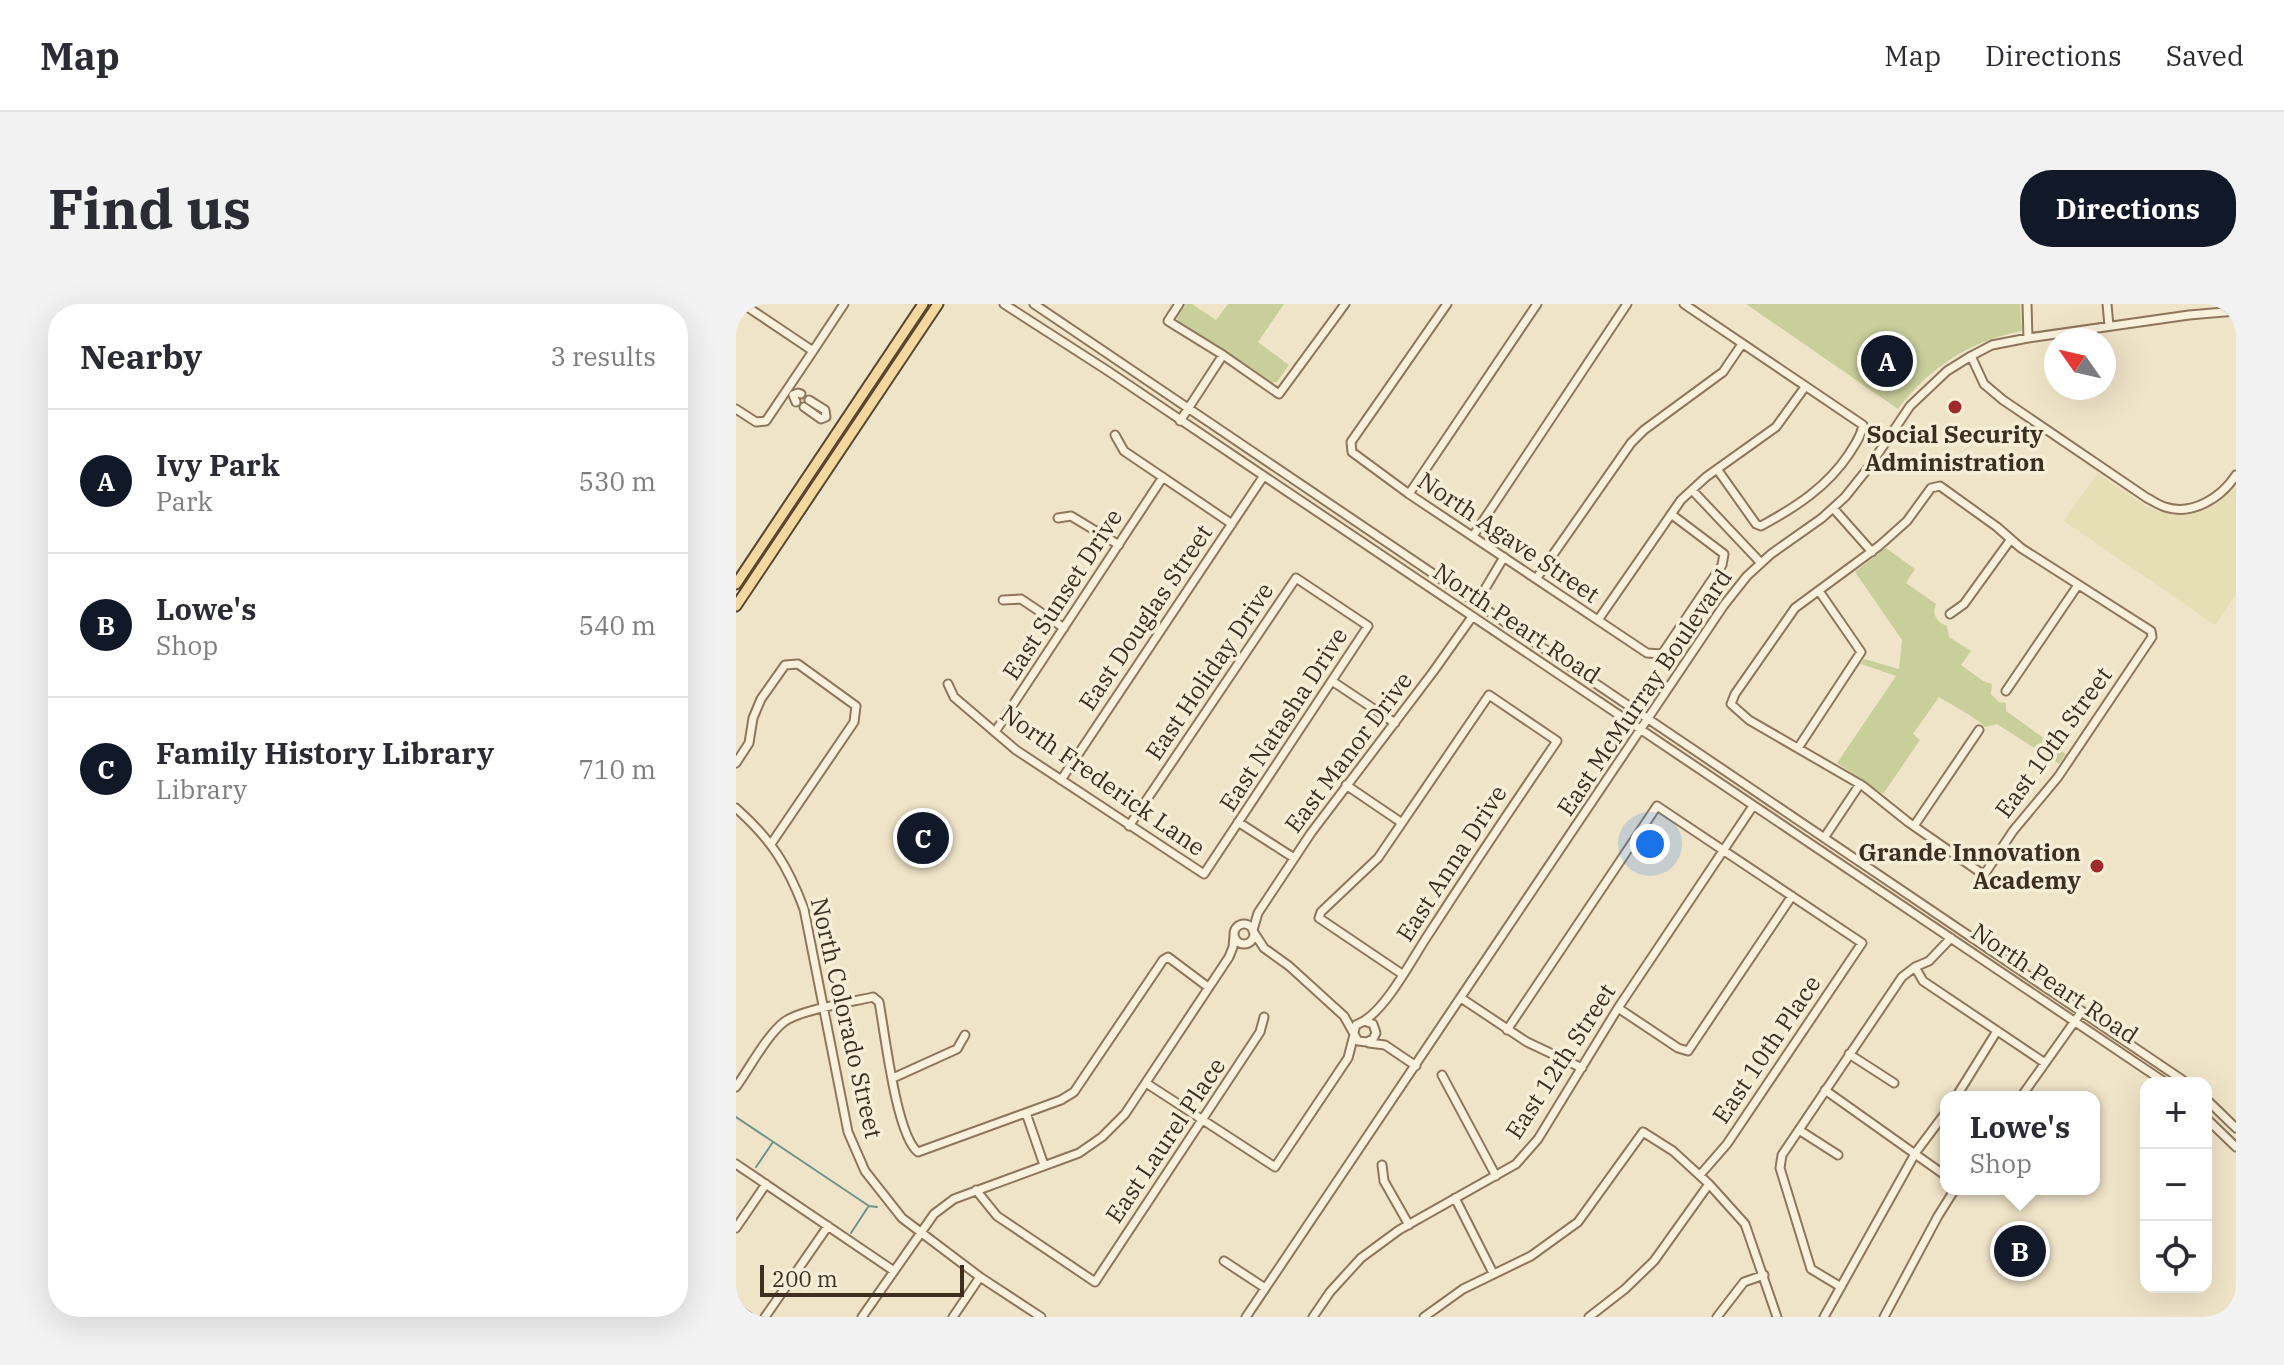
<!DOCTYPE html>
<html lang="en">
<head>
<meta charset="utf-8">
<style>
  :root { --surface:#fff; --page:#f2f2f3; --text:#2b2b33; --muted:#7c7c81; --line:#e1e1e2; --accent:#111827 }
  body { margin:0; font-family:"IBM Plex Serif",serif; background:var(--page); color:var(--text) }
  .controls { position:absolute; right:24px; bottom:24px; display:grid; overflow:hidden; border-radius:16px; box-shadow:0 8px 32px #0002 }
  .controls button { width:72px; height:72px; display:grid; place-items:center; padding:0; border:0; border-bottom:2px solid var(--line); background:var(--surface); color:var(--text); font:40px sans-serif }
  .compass { position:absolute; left:1308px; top:24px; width:72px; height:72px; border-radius:50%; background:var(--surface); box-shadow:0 8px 32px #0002; rotate:304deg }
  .scale { position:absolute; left:24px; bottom:20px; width:204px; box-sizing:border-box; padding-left:8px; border:4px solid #3d2e20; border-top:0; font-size:22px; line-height:28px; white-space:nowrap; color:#3d2e20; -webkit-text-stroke:6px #f7eed8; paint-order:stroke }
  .you { position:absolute; left:914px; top:540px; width:28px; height:28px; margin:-20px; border:6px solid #fff; border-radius:50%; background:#1a73e8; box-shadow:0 0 0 12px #1a73e833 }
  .badge { display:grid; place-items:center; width:52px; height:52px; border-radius:50%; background:var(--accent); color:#fff; font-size:26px; font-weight:700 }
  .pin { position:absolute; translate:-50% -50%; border:4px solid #fff; box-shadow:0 2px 8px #0006 }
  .popup { position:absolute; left:1204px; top:787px; width:160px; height:104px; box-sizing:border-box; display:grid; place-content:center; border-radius:16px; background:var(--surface); filter:drop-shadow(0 2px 6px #0005); font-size:26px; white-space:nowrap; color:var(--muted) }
  .popup b { font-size:30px; color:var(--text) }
  .popup::after { content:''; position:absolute; left:50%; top:100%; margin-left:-16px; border:16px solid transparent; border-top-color:var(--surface) }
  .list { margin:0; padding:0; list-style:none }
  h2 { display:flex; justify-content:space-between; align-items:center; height:104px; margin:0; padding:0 32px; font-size:34px }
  h2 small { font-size:26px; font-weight:400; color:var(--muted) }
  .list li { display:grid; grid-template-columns:52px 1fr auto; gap:24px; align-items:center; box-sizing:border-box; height:144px; padding:0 32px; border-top:2px solid var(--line) }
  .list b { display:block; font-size:30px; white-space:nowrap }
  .list p { margin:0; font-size:26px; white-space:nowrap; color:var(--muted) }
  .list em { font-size:26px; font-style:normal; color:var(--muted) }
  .icon { flex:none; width:44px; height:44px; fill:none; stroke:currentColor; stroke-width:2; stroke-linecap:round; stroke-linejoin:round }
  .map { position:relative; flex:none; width:1500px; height:1013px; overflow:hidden; border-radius:32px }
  header { display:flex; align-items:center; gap:48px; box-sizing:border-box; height:112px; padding:0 40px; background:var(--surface); border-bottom:2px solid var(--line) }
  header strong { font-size:38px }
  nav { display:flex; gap:44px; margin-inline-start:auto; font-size:28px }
  .intro { display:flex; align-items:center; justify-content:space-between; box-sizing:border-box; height:192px; padding:0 48px }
  h1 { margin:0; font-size:56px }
  .button { padding:20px 36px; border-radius:32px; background:var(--accent); color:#fff; font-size:28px; font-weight:700 }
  main { display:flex; gap:48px; padding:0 48px }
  aside { flex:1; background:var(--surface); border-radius:32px; box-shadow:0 8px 32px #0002 }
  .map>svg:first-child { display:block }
</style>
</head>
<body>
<header>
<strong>Map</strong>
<nav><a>Map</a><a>Directions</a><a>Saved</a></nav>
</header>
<div class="intro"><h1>Find us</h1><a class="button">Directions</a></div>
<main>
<aside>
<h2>Nearby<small>3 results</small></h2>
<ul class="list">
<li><span class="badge">A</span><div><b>Ivy Park</b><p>Park</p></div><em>530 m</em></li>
<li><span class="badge">B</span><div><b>Lowe's</b><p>Shop</p></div><em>540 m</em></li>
<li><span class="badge">C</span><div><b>Family History Library</b><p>Library</p></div><em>710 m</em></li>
</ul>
</aside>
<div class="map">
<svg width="1500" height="1013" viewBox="0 0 1500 1013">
  <rect width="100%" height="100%" fill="#f0e4c8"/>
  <path fill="#e6deb5" d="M1361,169L1408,201L1424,208L1441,211L1457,209L1474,203L1487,194L1500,179V290L1479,321L1328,217Z"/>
  <path fill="#c9cf9b" d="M446,0H456L480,16L492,0H548L522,38L553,61L541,78L533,79L489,47L442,17L440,10Z
    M1010,0H1284L1286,27C1234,37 1194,63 1162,105Z
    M1150,244L1179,265L1170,279L1200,300C1196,310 1200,318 1211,322L1213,333L1235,347L1225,361L1247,377L1256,380L1255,390L1263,398L1270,399V407L1330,450L1323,460L1261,420L1249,423C1243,415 1214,400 1203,393L1177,430L1184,436L1147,490L1101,459L1160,372L1125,360L1128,355L1163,365L1166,336L1119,268Z"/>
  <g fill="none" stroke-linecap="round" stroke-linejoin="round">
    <path stroke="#6f938a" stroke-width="2" d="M0,813L133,902L141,903
      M20,863L37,838
      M115,929L132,903"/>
    <defs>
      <path id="minor" d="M268,0L372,67L1430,779
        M298,0L1451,779
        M443,0L432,17L487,51L543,90L609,0
        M711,0L615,138L616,148L673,190L911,349L926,350L986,261L988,250L935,210
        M948,0L1127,121C1125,133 1119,140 1113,150C1091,183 1060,203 1025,222L1020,220L981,165
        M1291,0L1292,34
        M1371,0L1373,22
        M77,47L108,0
        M1235,52L1248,80L1267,96L1411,194C1417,197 1423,201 1429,203C1456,212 1485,194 1500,171
        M60,98L57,91L62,89L65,90
        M68,103L85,115L90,113L89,106L73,96
        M0,105L20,118L30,117L77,47L7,0
        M444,117L487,51
        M379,131L388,147L496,220
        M1204,182L1261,223L1285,244L1415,327L1416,333L1322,473L1277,527L1248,571L1172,518L1127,482L1013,416L995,400L999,390L1059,304L1143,242L1171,217L1195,184Z
        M956,186L1025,259
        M673,190L801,0
        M1097,204L1136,248
        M322,214L335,212L383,241
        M737,232L891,0
        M800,275L895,139L908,126L987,68L1006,40
        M267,296L285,295L328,324
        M740,300L768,253
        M1214,310L1228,300L1275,235
        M862,316L945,196L970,173L1040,123L1069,83
        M596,377L659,419
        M212,380L218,393L280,446L468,570L632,322L560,274L393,522
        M1270,387L1342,281
        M259,428L427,173
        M1062,444L1125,348L1083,287
        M0,459L13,439L17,414L25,395L49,361L62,360L120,402L118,418L35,540
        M325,476L527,173
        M610,481L666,519
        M0,504C35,535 52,562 68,605L112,828L129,867L166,914L244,973L305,1013
        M502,518L558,554
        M1178,522L1243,426
        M1088,534L1124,480
        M498 630a10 10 0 1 1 20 0a10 10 0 1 1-20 0Z
        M517,626L522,609L575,529L697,368L736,313
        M517,627L528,644L553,662L608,712L622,737L631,738L637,735L640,729L637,720L628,717L620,721L618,728
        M1179,663L1187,677L1309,759
        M725,694L791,738L846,764
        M882,704L942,744L952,747L1056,592
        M628,717C653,701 677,653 694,628C736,563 778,500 821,437L753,391L642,554L585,608L583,614L666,670
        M771,726L921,502L1126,639L991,840L964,871
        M633,739L649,741L680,762
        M1113,750L1158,779
        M706,771L760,872
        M157,774L221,745L229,731
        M410,779L539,863L612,754L618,731
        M0,783C13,765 31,731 48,718C63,706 116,698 137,693L143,698C149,729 160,831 182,848L325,796L338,788L427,656L432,653L472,683
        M1089,786L1210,872
        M1220,793L1261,727
        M1285,793L1346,707
        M1470,795L1500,824
        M290,809L308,861
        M1470,814L1500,843
        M1063,826L1102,851
        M0,860L158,967
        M646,861L648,877L673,921
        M240,886L261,912L359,978L524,728L528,713
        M719,894L757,969
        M0,924L30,880
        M488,957L529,984
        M1105,983L1075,965L1044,864L1046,851L1166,673L1179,663L1193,657L1215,634
        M0,1004L13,1013
        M29,1013L92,922
        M126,1013L198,910L218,895L343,849L366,833L389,810L493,653L497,643L498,632
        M217,1013L244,973
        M510,1013L988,301L1011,272L1035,250L1086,214L1109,193L1133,163L1174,102L1211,67L1235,52L1256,41L1292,34L1453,11L1500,7
        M577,1013L594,988L625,954L663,926L780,860L802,835L882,704L1017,502
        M688,1013L727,985L795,952L842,918L907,828L937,847L973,880L1009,920L1041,1013
        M853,1013L889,985L918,957L973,880
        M981,1013L1008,978L1028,971
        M1088,1013L1180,848L1210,808
        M1148,1013L1202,912L1219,885"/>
      <path id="major" d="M0,280L187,0
        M0,302L202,0"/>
    </defs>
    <use href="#minor" stroke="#8d765c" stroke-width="11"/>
    <use href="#major" stroke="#5b4430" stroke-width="13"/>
    <use href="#minor" stroke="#faf1dc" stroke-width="7"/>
    <use href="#major" stroke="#f3d9a0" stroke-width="9"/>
  </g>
  <g fill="#9e2a2b" stroke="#f7eed8" stroke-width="3">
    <circle cx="1219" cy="103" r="8"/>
    <circle cx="1361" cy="562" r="8"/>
  </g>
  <g text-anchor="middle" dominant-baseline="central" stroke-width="7" stroke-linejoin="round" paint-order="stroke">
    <g font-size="24" font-weight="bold" fill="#3d2e20" stroke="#f7eed8">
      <text x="1219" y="130">Social Security<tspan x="1219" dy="28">Administration</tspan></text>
      <text x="1345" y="548" text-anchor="end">Grande Innovation<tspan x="1345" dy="28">Academy</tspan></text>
    </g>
    <g font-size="24" fill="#3d2e20" stroke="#f7eed8">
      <text transform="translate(773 233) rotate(34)">North Agave Street</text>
      <text transform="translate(326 290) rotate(-57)">East Sunset Drive</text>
      <text transform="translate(409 313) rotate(-56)">East Douglas Street</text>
      <text transform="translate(781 319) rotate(34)">North Peart Road</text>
      <text transform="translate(473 367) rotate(-56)">East Holiday Drive</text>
      <text transform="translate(908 388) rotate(-56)">East McMurray Boulevard</text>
      <text transform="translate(547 415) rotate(-57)">East Natasha Drive</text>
      <text transform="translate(1317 438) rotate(-54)">East 10th Street</text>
      <text transform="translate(612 448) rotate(-53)">East Manor Drive</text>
      <text transform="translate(367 476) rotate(35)">North Frederick Lane</text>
      <text transform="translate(715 559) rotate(-57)">East Anna Drive</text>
      <text transform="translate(1319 679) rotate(34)">North Peart Road</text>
      <text transform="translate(111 714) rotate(77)">North Colorado Street</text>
      <text transform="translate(1030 745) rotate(-56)">East 10th Place</text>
      <text transform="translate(824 757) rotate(-57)">East 12th Street</text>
      <text transform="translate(429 836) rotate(-56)">East Laurel Place</text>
    </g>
  </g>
</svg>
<div class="controls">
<button>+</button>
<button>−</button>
<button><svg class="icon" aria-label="locate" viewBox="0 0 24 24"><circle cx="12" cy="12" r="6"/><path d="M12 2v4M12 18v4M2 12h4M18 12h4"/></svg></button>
</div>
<svg class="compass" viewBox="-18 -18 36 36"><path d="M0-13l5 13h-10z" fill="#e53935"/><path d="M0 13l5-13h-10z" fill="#7c7c81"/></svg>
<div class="scale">200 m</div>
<div class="you"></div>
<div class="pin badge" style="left:1151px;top:57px">A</div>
<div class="pin badge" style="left:1284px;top:947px">B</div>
<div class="popup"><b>Lowe's</b>Shop</div>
<div class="pin badge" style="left:187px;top:534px">C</div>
</div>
</main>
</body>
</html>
